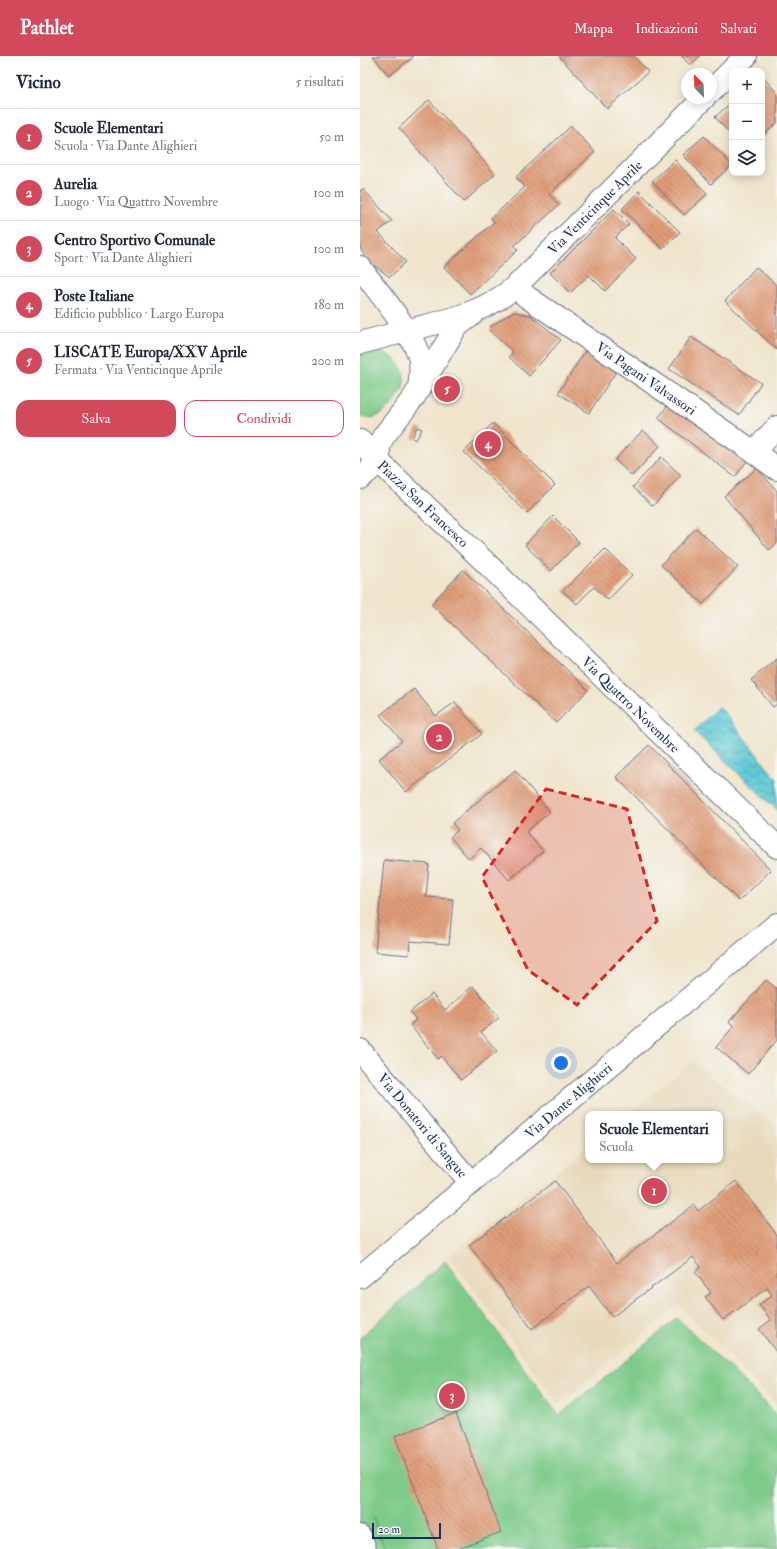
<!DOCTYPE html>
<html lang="it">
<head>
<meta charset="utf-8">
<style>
  :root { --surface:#fff; --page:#f2f2f3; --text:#1f2937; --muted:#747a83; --line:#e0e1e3; --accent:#d1495b }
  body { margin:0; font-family:"IM FELL Double Pica",serif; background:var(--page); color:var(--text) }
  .controls { position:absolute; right:12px; top:12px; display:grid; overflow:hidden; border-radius:8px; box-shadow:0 2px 10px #0003 }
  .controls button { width:36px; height:36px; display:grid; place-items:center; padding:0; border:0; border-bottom:1px solid var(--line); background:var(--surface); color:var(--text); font:20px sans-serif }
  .compass { position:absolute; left:321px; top:12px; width:36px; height:36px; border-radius:50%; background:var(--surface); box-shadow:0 2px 10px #0003; rotate:337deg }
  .scale { position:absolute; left:12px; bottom:10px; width:69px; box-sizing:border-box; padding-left:4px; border:2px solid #1b2f5e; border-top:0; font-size:11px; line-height:14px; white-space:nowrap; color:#1b2f5e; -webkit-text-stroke:3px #f6f6f2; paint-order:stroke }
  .you { position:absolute; left:201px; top:1007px; width:14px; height:14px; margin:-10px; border:3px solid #fff; border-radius:50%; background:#1a73e8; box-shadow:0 0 0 6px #1a73e833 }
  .badge { display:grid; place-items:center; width:26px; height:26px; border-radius:50%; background:var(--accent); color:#fff; font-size:13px; font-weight:700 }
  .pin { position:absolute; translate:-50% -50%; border:2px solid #fff; box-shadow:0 1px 4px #0006 }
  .popup { position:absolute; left:225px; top:1055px; width:138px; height:52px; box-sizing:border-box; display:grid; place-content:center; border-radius:8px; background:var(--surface); filter:drop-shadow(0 1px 3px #0005); font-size:13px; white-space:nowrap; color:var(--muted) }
  .popup b { font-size:15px; color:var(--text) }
  .popup::after { content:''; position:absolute; left:50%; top:100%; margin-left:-8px; border:8px solid transparent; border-top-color:var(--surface) }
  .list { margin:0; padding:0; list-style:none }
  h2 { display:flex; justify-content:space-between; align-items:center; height:52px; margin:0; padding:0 16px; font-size:17px }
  h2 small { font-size:13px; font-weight:400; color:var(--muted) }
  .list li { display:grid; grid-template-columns:26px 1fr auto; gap:12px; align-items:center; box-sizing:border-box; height:56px; padding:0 16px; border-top:1px solid var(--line) }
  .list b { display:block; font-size:15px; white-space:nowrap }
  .list p { margin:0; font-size:13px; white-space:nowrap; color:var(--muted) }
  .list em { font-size:13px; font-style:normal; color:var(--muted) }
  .actions { display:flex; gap:8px; padding:12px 16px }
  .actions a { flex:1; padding:9px 0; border:1px solid var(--accent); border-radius:12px; text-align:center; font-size:14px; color:var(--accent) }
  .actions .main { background:var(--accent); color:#fff }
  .icon { flex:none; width:22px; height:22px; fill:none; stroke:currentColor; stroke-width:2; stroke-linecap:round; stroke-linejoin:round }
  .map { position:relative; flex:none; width:417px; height:1493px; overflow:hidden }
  header { display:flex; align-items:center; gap:24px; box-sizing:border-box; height:56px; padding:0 20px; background:var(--accent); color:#fff }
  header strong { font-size:19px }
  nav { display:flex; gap:22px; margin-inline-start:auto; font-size:14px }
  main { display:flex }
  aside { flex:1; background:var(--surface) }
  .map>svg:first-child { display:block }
</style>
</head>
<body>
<header>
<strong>Pathlet</strong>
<nav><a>Mappa</a><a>Indicazioni</a><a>Salvati</a></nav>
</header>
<main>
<aside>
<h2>Vicino<small>5 risultati</small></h2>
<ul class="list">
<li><span class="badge">1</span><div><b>Scuole Elementari</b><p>Scuola · Via Dante Alighieri</p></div><em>50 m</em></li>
<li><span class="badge">2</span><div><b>Aurelia</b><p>Luogo · Via Quattro Novembre</p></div><em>100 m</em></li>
<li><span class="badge">3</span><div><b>Centro Sportivo Comunale</b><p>Sport · Via Dante Alighieri</p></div><em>100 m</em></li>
<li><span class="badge">4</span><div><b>Poste Italiane</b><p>Edificio pubblico · Largo Europa</p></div><em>180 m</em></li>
<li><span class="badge">5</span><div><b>LISCATE Europa/XXV Aprile</b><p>Fermata · Via Venticinque Aprile</p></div><em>200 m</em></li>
</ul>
<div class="actions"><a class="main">Salva</a><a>Condividi</a></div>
</aside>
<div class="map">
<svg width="417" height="1493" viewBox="0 0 417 1493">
  <defs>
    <pattern id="water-waves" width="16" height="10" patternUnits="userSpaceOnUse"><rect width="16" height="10" fill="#5ecad6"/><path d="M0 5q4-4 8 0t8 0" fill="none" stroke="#4da4b1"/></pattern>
    <pattern id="building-back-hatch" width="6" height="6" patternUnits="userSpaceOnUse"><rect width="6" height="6" fill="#e09c77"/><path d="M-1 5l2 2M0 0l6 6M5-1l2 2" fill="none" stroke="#b58065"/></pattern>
  </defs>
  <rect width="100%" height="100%" fill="#f6f6f2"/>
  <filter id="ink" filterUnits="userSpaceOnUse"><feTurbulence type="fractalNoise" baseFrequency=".025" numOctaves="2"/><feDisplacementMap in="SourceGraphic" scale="8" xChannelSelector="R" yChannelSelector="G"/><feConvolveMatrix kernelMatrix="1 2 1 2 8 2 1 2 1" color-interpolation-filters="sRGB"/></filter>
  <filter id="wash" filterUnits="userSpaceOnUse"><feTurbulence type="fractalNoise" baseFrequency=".012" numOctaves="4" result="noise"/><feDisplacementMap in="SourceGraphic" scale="16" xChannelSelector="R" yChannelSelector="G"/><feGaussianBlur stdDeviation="0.9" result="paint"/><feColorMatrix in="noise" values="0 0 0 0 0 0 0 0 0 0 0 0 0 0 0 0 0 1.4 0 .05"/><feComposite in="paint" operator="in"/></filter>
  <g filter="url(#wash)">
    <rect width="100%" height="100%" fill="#f0e5cc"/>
    <path fill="#e8d9ba" d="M333,1006L417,1070V1349L319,1248L199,1348L89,1200L228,1090V1104H360V1058H268Z"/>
    <path fill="#7ecb89" stroke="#4c7d74" d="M11,296C15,296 19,296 23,297C36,300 46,314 44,327C43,334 39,338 36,343C26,356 18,365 0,361V299Z
      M85,1205L199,1360L317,1262L379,1321L417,1360V1493H25L13,1461L25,1493H0V1282Z"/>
    <path fill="url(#water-waves)" stroke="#3c7c9a" d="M359,650L417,724V754L334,675Z"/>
    <g id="blocks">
      <path fill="url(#building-back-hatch)" d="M13,0H54L29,20Z
        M199,0H274L288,16L247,53Z
        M321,0H340L330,9Z
        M402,20L417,37V67L402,81Z
        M69,44L135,118L104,146L39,72Z
        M372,46V80L355,61Z
        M211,70L235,96L189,138L199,149L154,190L158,194L110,238L84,211L134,166L131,162L165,131L156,121Z
        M344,80L372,109L351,128L323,99Z
        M315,104L347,138L324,159L292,125Z
        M3,133L32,165L18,176L46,206L30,221L8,205L0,192V135Z
        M279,135L320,176L303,193L262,153Z
        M254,153L269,168L255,182L276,203L245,235L229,219L210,237L190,217Z
        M396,211L417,230V294L365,245Z
        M153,256L170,259L201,284L169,320L149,301L153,296L130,275L131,270Z
        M331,281L401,327L379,359L309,313Z
        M226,294L257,314L229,357L198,337Z
        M313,343L390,401L375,421L298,362Z
        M133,367L195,429L167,457L104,396Z
        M57,371L62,373L56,384L52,382Z
        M283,374L300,390L272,420L255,404Z
        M301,401L321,419L293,450L273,431Z
        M397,412L417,435V487L409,494L364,440Z
        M193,460L219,486L191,515L165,489Z
        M336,472L378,511L343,548L301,509Z
        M245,493L272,519L248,544L234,531L217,548L203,535Z
        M103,514L228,634L196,667L71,548Z
        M417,602V648L413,651L391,624Z
        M54,633L76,660L95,646L122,678L46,736L19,703L42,685L20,659Z
        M289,689L411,814L379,845L256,721Z
        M155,714L190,756L166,776L183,795L149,824L121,792L109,803L90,781L98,774L92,767Z
        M24,804L69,808L66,841L93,843L89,888L50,885L49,899L15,896Z
        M406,924L417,933V984L388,1018L356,991L374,970L369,966Z
        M113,930L139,962L121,976L137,995L101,1024L81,1000L78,1003L50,969L56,964L50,956L72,938L85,954Z
        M195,1125L257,1207L334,1149L338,1155L376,1125L417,1179V1297L399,1273L411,1264L399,1249L412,1239L407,1232L363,1264L345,1241L351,1237L335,1216L341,1211L333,1201L252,1261L229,1230L172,1273L109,1189Z
        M96,1357L141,1476L96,1493H78L35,1380Z"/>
    </g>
  </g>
  <g filter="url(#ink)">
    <use href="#blocks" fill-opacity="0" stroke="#666f84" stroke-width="1"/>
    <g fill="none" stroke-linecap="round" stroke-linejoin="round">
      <defs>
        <g id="minor">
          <path d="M351,35L386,0"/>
          <path d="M0,211C17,235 54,277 60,304C61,312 60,324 59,332"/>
          <path id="s1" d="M155,231L167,241L394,396L417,413"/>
          <path id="s2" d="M0,287C19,282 38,277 57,272C93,263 126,255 155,231L344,42"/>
          <path id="s3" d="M0,385L19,406L125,506L417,791"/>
          <path d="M394,396L417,371"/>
          <path d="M19,406V390L23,381L54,341L95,273L100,268L112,259"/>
          <path d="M0,422L19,406"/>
          <path id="s4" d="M0,994L111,1127"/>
          <path id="s5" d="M0,1221L417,868"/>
          <path d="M0,1480L5,1493"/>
        </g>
      </defs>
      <use href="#minor" stroke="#666f84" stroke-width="24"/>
      <use href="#minor" stroke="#fff" stroke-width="22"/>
    </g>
  </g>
  <path fill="#d62828" fill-opacity="0.2" stroke="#d62828" stroke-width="3" stroke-dasharray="8 5" stroke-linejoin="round" d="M186,733L267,753L297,865L217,949L168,914L122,821Z"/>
  <g text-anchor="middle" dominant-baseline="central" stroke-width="3" stroke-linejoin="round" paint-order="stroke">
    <g font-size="14" fill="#1b2f5e" stroke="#f6f6f2">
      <text stroke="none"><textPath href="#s2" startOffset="279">Via Venticinque Aprile</textPath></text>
      <text stroke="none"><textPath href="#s1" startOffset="160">Via Pagani Valvassori</textPath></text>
      <text stroke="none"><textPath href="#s3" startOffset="89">Piazza San Francesco</textPath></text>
      <text stroke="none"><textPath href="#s3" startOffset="378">Via Quattro Novembre</textPath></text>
      <text stroke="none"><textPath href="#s5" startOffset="273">Via Dante Alighieri</textPath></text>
      <text stroke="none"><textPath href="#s4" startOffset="98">Via Donatori di Sangue</textPath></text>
    </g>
  </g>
</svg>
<div class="controls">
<button>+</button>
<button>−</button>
<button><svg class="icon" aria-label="layers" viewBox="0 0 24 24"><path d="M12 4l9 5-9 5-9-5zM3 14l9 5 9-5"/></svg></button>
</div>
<svg class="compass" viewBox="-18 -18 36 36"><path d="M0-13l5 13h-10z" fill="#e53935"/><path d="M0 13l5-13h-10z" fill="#747a83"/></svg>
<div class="scale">20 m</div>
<div class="you"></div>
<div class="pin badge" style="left:294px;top:1135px">1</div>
<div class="popup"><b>Scuole Elementari</b>Scuola</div>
<div class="pin badge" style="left:79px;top:681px">2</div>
<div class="pin badge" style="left:92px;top:1340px">3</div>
<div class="pin badge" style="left:128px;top:388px">4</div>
<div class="pin badge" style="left:87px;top:333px">5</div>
</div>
</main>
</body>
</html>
